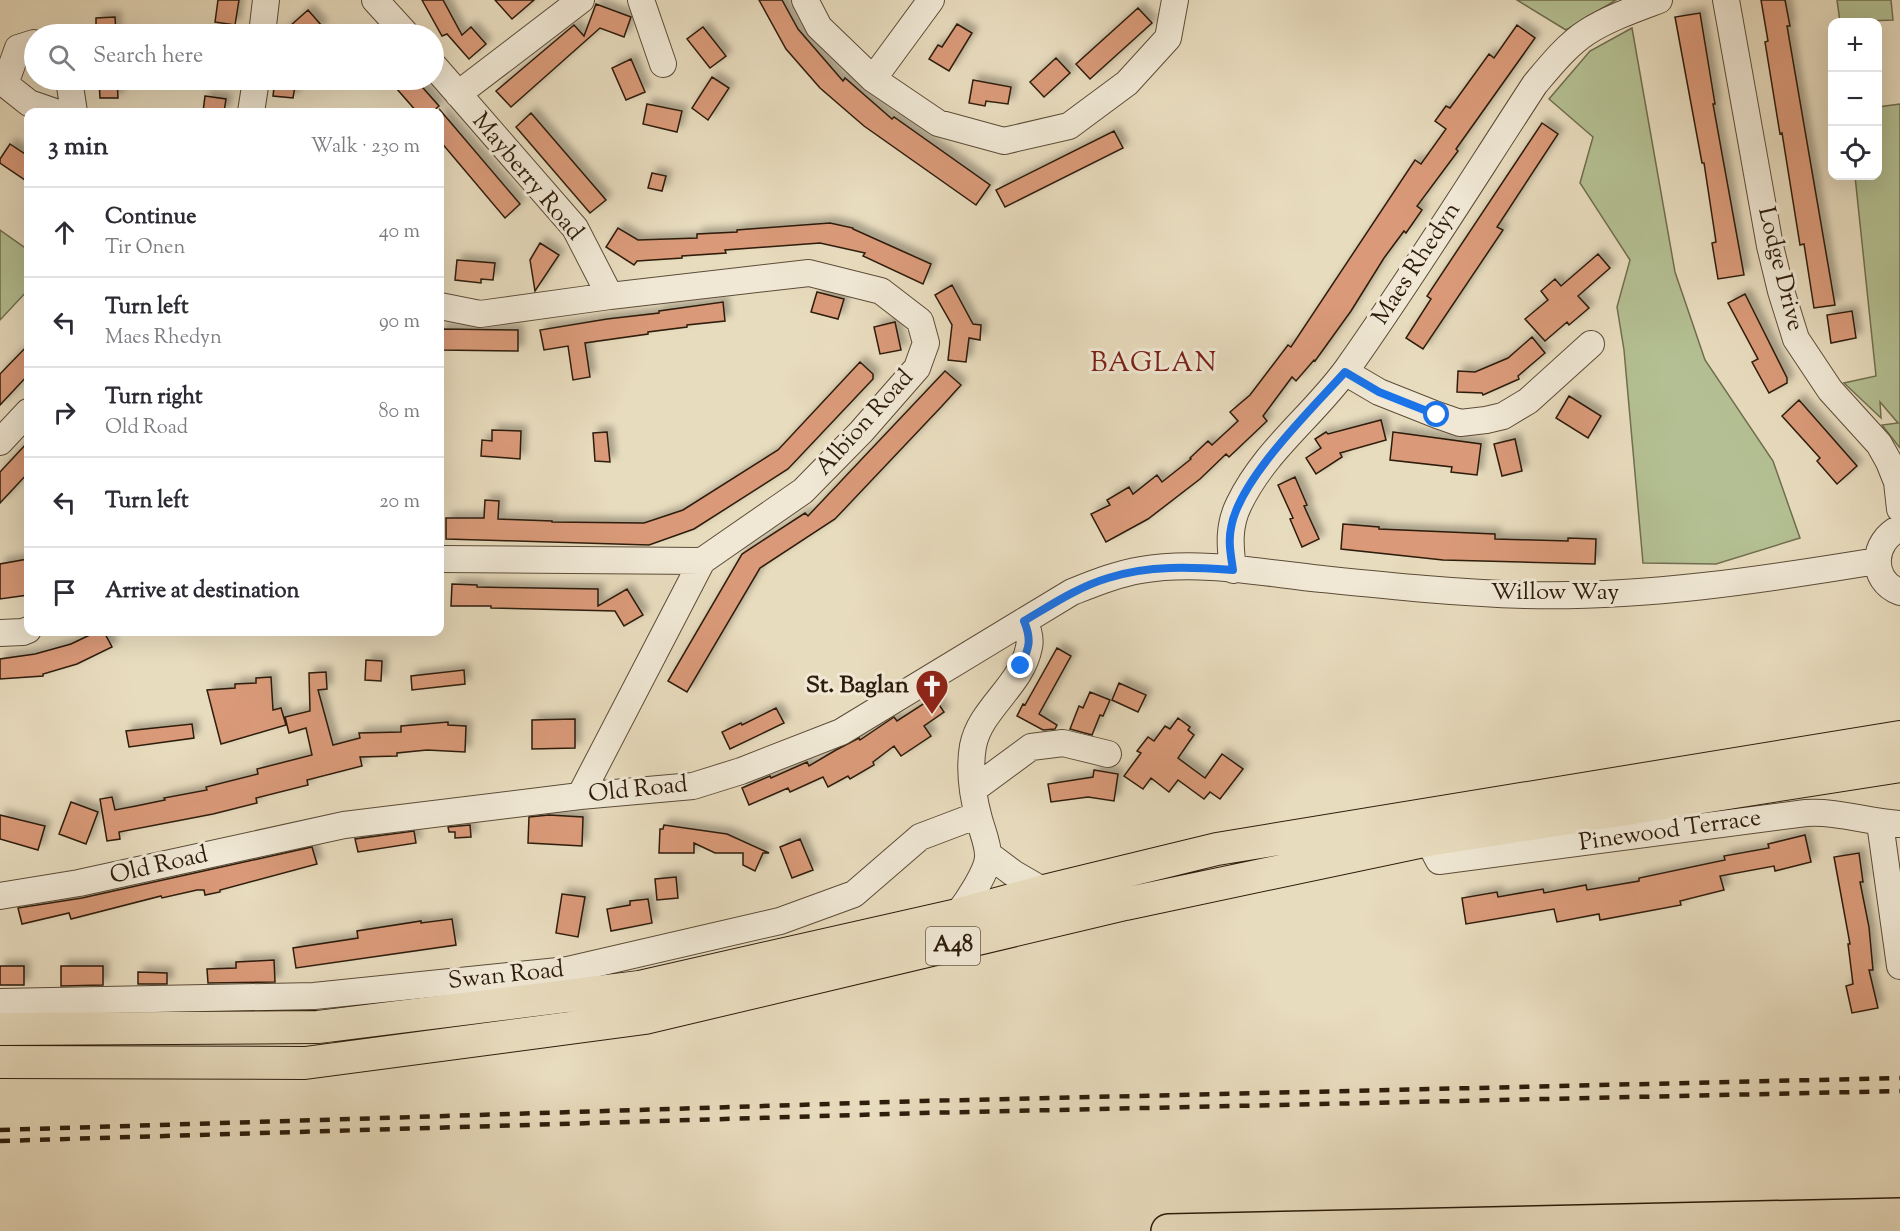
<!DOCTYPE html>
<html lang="en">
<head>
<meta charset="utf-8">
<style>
  :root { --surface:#fff; --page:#f7f7f7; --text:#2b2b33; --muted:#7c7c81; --line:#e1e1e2 }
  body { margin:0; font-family:"Sorts Mill Goudy",serif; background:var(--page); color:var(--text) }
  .controls { position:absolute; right:18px; top:18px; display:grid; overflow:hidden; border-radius:12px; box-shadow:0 6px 24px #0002 }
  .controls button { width:54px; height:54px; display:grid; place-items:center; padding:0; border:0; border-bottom:2px solid var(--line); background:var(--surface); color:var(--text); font:30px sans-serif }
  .stop { position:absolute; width:18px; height:18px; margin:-14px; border:4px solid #1a73e8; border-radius:50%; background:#fff }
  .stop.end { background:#1a73e8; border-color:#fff; box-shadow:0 2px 6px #0008 }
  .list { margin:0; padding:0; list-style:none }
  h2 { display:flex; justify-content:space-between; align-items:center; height:78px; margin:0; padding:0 24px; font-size:26px }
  h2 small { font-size:20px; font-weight:400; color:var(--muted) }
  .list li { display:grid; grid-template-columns:39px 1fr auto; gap:18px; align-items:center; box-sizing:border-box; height:90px; padding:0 24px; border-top:2px solid var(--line) }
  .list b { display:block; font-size:22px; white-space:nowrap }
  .list p { margin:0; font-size:20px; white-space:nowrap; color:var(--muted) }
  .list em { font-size:20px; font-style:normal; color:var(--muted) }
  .icon { flex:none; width:33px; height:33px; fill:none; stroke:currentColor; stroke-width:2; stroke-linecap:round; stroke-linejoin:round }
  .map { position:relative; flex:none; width:1900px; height:1231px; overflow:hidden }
  .search { position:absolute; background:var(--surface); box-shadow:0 6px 24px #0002; left:24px; top:24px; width:420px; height:66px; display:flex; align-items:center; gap:15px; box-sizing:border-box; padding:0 21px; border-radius:33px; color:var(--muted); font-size:22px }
  .panel { position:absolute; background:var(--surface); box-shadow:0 6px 24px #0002; left:24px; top:108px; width:420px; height:528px; border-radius:12px }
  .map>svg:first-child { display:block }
</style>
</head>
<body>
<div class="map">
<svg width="1900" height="1231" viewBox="0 0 1900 1231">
  <defs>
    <filter id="shadow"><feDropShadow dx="5.5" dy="-5.5" stdDeviation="3" flood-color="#0004"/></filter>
  </defs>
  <rect width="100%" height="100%" fill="#e8dcbe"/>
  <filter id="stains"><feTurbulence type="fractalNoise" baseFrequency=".00333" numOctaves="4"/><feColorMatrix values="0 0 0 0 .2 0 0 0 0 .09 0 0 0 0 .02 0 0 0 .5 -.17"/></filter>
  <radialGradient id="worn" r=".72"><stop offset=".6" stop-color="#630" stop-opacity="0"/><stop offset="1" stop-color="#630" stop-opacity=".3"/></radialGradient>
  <path fill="#b4c093" stroke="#706e4f" stroke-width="1.5" d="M1517,0H1616L1566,30Z
    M1837,0H1891L1893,20L1840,22Z
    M1632,28L1675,272L1705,360L1773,461L1800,538L1716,564L1643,563L1624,350L1617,307L1630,260L1580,183L1593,137L1549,99L1590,51Z
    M1900,104V448L1882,425L1898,423L1880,402L1881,418L1844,383L1876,376L1855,176H1878V107Z
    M0,230L28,250V290L0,320Z"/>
  <path fill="#da9a79" stroke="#2d1c0b" stroke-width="1.5" filter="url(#shadow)" d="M218,0H239L235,25L215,22Z
    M422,0H443L462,35L471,27L486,44L469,59L447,34L442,36Z
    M495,0H534L512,19Z
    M759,0H782L798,29L843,81L845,78L892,119L894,117L990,185L976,205L864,126L820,88L786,49Z
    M1761,0H1785L1790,26H1787L1835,305L1814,308L1804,244L1800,245L1782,133L1780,134L1765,42L1768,41Z
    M596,4L631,17L624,37L600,28L511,107L496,91L574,25L584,36Z
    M1138,8L1152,23L1090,79L1076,64Z
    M308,10L322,26L313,34H281Z
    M1700,13L1715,104H1713L1744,275L1718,279L1712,243L1716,242L1704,163H1702L1675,17Z
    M115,17L116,34H96V18Z
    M957,24L972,33L949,71L929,59L938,45L942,47Z
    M1517,25L1535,38L1456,149L1458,151L1417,206L1422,210L1406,233L1404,231L1384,258L1351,311L1315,361L1314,360L1296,381L1292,377L1263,416L1267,421L1229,457L1226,454L1200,479L1148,519L1106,542L1091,514L1110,505L1107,500L1129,487L1133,494L1157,475L1162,482L1191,459L1190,458L1208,441L1212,445L1238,421L1230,412L1250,395L1288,345L1291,347L1415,160L1421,164L1446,129L1435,121L1446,106L1450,108L1489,54L1494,58Z
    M703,27L726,56L710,68L687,39Z
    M1056,58L1070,73L1044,97L1030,82Z
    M631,59L645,92L626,100L612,68Z
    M712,77L729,88L708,120L692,108Z
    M99,80H117L118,98H100Z
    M275,80H296L293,98L273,96Z
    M389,80H416L439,106L432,112H417Z
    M973,80L1011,87L1008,104L986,101L985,106L969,103Z
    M205,96L226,99L224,112H203Z
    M647,104L682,111L677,132L643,124Z
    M440,110L520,204L505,218L440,141Z
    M531,113L606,200L590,213L516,127Z
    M1542,123L1558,134L1497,227L1503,230L1423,349L1406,338L1431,299L1427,296Z
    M1114,131L1123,148L1005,207L996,190Z
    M10,144L28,156V182L0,163V159Z
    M652,173L666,176L662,191L648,188Z
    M830,223L853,228V229L931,264L923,284L863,256L865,253L820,243L725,250L726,253L682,256V258L637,261L634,265L606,247L618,228L638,240L697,238V234L737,232V230Z
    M540,243L559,255L535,291L530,260Z
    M1598,254L1610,268L1578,296L1589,308L1569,325L1567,322L1545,341L1525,319L1548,300L1541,291L1555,279L1561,286Z
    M457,260L495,263L493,280L481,279V283L455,280Z
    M952,285L973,324L981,325L980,340L969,338L966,362L948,360L952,325L935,295Z
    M817,292L844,299L838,319L811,312Z
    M1745,294L1787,378V383L1769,393L1752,362L1758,359L1728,303Z
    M723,302L725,321L687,325V327L648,332V334L585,343L590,377L573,380L568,346L544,350L540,330L607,319L659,313V311Z
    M1852,311L1856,338L1831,343L1827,315Z
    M895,322L901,350L880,354L874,327Z
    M440,329L518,330V351L440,350Z
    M1532,337L1545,353L1518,376L1519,379L1483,395L1482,393L1457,392L1458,371L1475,372L1508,358Z
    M28,345V375L0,405V374Z
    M860,362L873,374V379L788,469L694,529L649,545L446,539V518H484L485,500L499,501L498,519L552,521V522L644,523L683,510L778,450Z
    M945,371L961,385L942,406L835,519L760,568L687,692L668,681L742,554L805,513L808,516Z
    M1569,396L1601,416L1588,438L1556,418Z
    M1799,400L1857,466L1837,484L1817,461L1820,458L1782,416Z
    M1381,420L1386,440L1340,453L1342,457L1316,474L1306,458L1321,448L1315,439L1326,432L1328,434Z
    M492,430L521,431L520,459L481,456L482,440L492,441Z
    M607,432L610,462L595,461L593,433Z
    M1393,432L1481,444L1477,475L1451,472L1452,467L1390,460Z
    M1515,439L1522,471L1502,476L1494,444Z
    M28,442V473L0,503V472Z
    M1295,477L1307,505L1304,506L1319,539L1302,547L1290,519L1293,518L1278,485Z
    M1343,524L1379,527V529L1495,534V539L1568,541V538L1596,539L1595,564L1443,560L1341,549Z
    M28,559V595L0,599V564Z
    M452,584L477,585V587L598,589V606L627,589L643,615L624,626L615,611L491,608V606H451Z
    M96,632H104L112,647L77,664L43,674V676L0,679V659L35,654L71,644Z
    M1057,648L1071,656L1039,714L1057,725L1055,729L1043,730L1017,716L1023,704L1025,705Z
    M366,660L382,661L381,681L365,680Z
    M464,670L465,684L412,690L411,676Z
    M326,672L327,689L318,690L333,745L360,738L359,733L401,732V726L448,722V725L466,726L465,752L427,750L397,753V756L360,757L362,766L307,780L308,785L256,798L257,803L213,814L119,832L120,839L107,841L100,799L112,797L115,810L136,806L165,800L164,798L207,790L206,787L258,774L257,769L312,755L306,728L289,733L285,717L310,711L309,673Z
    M271,677L273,710L281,708L286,725L221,744L207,690L235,688V684L256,683V678Z
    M1119,683L1146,695L1138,712L1112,700Z
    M1090,692L1110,700L1103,716L1100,715L1092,735L1070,729L1079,706L1083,708Z
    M934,697L944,712L924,726L931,736L901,756L894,746L873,762L874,765L850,779L848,776L828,787L823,777L790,792L788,788L749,805L742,788L770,776L771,778L807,762L809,766L836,750L859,738L860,740L894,717L897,721Z
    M776,708L784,723L730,749L722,732L741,723L742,725Z
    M1178,718L1190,727L1188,730L1194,735L1178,758L1205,778L1222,754L1243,769L1220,799L1210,792L1204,799L1178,780L1169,792L1151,778L1143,789L1124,776L1141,753L1137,751L1148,737L1154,741L1165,726L1170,729Z
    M575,719V748L532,749V720Z
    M192,724L194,738L129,747L126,731Z
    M1094,770L1118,774L1114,801L1088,797L1051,802L1048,784L1093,777Z
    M71,802L98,812L86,844L59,834Z
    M0,815L45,826L38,850L0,839Z
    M549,815L583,817L582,846L528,843L529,817Z
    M470,825L471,837L455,838V832H449L448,827Z
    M664,825L727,834L769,853H763L755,871L743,865V853H715L694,843V853H659L660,829H663Z
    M414,831L416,843L358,852L355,839Z
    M1805,835L1811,862L1775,871L1774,866L1720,876L1724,890L1680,901L1681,905L1600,920L1599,914L1557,922L1554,909L1466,924L1462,898L1497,892L1498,897L1543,889L1544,893L1586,885L1587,890L1639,881V878L1725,860L1724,856L1769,848L1768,844Z
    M800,839L813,870L792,878L780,847Z
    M312,847L317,864L220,890V892L205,895L204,890H197L162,898L161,896L71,919L69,913L22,924L18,908L82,898Z
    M1859,853L1863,882H1860L1869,927L1873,970H1869L1878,1008L1852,1013L1846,986L1853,984L1848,944H1850L1834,857Z
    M676,877L678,898L657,900L655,879Z
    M562,894L585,897L578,937L556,933Z
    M648,899L652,923L611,931L607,909L630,905V901Z
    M452,919L456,945L296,968L293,948L358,938L357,931L421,921V923Z
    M274,960L275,982L208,983L207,969L236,968V962Z
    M0,966H24V985H0Z
    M61,966H103V985L61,986Z
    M138,972L167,973V984H138Z"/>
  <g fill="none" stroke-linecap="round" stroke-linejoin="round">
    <defs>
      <path id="minor" d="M375,0L406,34
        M641,0L663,64
        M805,0L819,27L873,79L938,123L1004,141L1069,126L1127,83L1168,38L1175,0
        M1726,0L1770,246L1781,291L1796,339L1830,390L1879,444L1889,462L1897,482L1900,509
        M262,34L266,0
        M34,43L18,48L5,84L29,103L55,112
        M434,66L575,228L610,296
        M873,79L931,0
        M69,80L74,112
        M458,94L581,0
        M251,112L256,80
        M440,306L480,314L610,296L809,273L881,291L920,321L926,343L917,368L861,432L803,491L702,561L440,559
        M1345,372L1379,392L1437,415L1460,423L1486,420L1503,416L1528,401L1591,344
        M0,442L28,412
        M1900,528C1872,541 1869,580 1900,592
        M1233,570C1230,546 1228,526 1239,504C1265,450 1313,416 1347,369C1413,276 1473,179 1535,84C1551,65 1567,45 1587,32C1609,18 1635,9 1659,0
        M0,633L23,632L28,630
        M974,789L1031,747L1063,743L1108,754
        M580,796L702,561
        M1880,823L1900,966
        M1428,840L1439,861L1806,813C1838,811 1868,822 1900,824
        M989,855L1013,873L1044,891
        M0,896L79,883L344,825L580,796L693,786L741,771L841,732L1072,592C1095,583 1117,574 1141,570C1200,560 1263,573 1322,579C1390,586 1457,593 1525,595C1643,598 1761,580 1877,561
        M957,915C967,902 989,870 988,855C988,844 982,830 979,819C973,797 969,769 973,746C980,709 1022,685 1029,647C1031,638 1028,629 1024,621
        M0,1002L314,996L568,970L780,921L854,894L920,837L978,815"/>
      <path id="major" d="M0,1029L318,1027L639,987L957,915L1044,891L1217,849L1900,737
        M0,1062L305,1063L645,1018L1125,904L1428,840L1900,766"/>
      <path id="highway" d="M1168,1231L1900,1215"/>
    </defs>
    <use href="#minor" stroke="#5c4c38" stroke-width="28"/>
    <use href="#major" stroke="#2d1c0b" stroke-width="34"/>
    <use href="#highway" stroke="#2d1c0b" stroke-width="36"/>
    <use href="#minor" stroke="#f0e8d5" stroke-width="26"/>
    <use href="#major" stroke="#e8dcbe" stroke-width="32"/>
    <use href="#highway" stroke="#e8dcbe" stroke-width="33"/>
    <path stroke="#2d1c0b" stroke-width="4.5" stroke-dasharray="10 10" stroke-linecap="butt" d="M0,1130L923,1101L1900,1078
      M0,1141L922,1113L1900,1091"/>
  </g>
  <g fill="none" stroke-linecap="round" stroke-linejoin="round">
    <path stroke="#1a73e8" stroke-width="8" d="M1021,666C1029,648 1032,640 1024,621C1051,605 1078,587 1108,578C1149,565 1191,567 1233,570C1231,556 1228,542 1231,528C1239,479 1311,410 1345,372L1379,392L1437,415"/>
  </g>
  <defs>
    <symbol id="church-pin" viewBox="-11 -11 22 30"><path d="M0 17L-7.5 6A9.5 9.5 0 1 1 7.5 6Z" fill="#8f2418" stroke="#f0e8d5"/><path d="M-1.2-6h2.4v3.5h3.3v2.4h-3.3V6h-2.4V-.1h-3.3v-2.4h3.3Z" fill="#fff"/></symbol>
  </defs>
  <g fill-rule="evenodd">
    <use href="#church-pin" x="913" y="667" width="38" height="52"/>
  </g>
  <g text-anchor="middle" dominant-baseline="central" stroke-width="6" stroke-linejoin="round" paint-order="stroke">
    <rect fill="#f0e8d5" stroke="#685948" stroke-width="1.5" x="926" y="927" width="54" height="38" rx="4.5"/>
    <g font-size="22" font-weight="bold" fill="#2d1c0b">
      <text x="953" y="946">A48</text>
    </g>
    <g font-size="24" fill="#2d1c0b" stroke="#f0e8d5">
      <text transform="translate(527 177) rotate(50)">Mayberry Road</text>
      <text transform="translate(1417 264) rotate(-57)">Maes Rhedyn</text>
      <text transform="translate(1780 269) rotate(76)">Lodge Drive</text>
      <text transform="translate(865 423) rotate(-48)">Albion Road</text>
      <text x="1555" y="593">Willow Way</text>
      <text transform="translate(638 790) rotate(-6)">Old Road</text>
      <text transform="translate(1670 831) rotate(-8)">Pinewood Terrace</text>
      <text transform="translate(159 866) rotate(-13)">Old Road</text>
      <text transform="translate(506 976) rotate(-6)">Swan Road</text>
    </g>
    <g font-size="24" font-weight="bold" fill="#2d1c0b" stroke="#f0e8d5" text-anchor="end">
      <text x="909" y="686">St. Baglan</text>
    </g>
    <g font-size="27" letter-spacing="1.5" fill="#7a1f14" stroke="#f0e8d5">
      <text x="1154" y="364">BAGLAN</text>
    </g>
  </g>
  <rect width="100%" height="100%" filter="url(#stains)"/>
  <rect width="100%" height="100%" fill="url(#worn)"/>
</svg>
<div class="controls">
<button>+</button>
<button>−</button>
<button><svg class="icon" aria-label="locate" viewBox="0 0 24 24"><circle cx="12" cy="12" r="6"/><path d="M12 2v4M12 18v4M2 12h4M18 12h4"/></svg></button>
</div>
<div class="stop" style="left:1437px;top:415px"></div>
<div class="stop end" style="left:1021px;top:666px"></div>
<div class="search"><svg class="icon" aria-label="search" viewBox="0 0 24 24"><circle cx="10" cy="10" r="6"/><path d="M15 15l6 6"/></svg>Search here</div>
<section class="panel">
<h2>3 min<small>Walk · 230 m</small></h2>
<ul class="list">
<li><svg class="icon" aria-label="ahead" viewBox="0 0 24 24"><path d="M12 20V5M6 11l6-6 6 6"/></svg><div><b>Continue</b><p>Tir Onen</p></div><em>40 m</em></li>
<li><svg class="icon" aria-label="left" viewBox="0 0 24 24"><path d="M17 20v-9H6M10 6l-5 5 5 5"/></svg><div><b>Turn left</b><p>Maes Rhedyn</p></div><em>90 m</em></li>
<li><svg class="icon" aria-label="right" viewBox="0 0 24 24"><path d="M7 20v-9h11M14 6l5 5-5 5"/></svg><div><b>Turn right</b><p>Old Road</p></div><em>80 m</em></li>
<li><svg class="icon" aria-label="left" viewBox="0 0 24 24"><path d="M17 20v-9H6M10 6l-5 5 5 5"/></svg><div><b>Turn left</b></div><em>20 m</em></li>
<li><svg class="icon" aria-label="arrive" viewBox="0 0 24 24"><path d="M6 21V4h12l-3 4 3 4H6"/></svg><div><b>Arrive at destination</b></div></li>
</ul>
</section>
</div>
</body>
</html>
